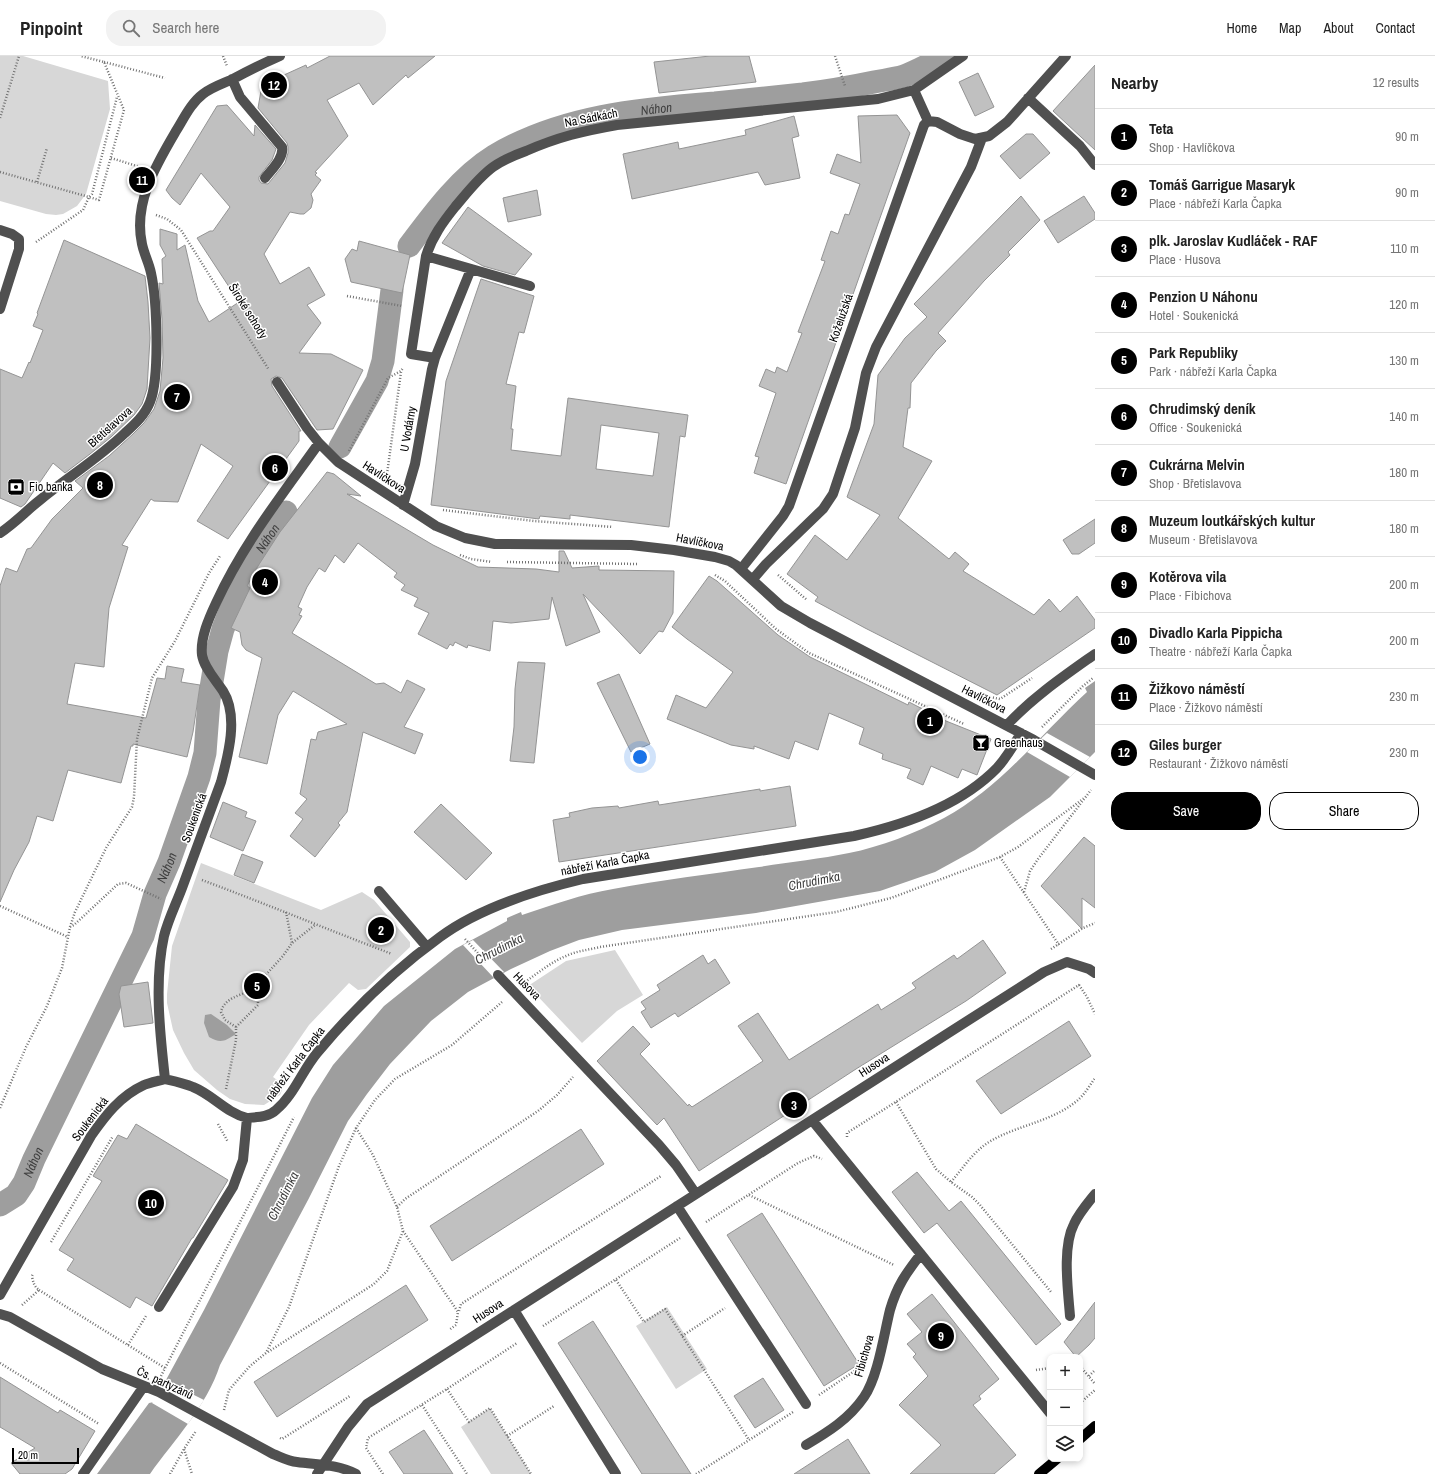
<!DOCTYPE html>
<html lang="en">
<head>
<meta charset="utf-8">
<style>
  :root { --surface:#fff; --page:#f2f2f2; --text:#222; --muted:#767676; --line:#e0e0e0; --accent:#000 }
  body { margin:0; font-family:"Archivo Narrow",sans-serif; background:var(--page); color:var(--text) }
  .controls { position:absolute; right:12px; bottom:12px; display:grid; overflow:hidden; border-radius:8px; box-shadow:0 2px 6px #0003 }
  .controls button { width:36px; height:36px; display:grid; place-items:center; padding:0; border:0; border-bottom:1px solid var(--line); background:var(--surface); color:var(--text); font:20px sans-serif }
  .scale { position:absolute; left:12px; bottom:10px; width:67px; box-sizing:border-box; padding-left:4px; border:2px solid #000; border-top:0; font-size:11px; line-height:14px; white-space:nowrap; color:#000; -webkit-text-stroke:3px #fff; paint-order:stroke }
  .you { position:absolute; left:640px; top:701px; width:14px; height:14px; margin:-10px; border:3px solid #fff; border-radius:50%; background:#1a73e8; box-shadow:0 0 0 6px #1a73e833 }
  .badge { display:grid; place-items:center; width:26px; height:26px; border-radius:50%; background:var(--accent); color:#fff; font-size:13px; font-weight:700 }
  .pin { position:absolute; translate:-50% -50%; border:2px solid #fff; box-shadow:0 1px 4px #0006 }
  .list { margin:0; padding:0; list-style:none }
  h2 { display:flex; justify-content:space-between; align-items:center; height:52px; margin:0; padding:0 16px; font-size:17px }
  h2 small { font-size:13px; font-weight:400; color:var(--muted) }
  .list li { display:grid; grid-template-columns:26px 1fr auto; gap:12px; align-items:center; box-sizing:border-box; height:56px; padding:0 16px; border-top:1px solid var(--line) }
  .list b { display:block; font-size:15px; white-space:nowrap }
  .list p { margin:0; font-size:13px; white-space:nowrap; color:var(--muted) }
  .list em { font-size:13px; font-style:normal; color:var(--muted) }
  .actions { display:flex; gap:8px; padding:12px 16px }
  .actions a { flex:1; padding:9px 0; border:1px solid var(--accent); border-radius:16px; text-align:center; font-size:14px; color:var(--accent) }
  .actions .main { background:var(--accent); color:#fff }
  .icon { flex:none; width:22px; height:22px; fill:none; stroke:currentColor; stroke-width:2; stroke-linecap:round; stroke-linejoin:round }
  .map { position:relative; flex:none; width:1095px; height:1418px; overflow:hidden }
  header { display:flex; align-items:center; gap:24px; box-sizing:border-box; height:56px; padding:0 20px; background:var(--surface); border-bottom:1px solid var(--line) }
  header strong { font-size:19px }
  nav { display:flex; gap:22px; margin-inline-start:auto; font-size:14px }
  .search { width:280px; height:36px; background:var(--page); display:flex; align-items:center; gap:10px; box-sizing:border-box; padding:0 14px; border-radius:16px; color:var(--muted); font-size:15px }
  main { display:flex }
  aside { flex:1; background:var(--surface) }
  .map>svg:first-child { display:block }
</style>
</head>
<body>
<header>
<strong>Pinpoint</strong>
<div class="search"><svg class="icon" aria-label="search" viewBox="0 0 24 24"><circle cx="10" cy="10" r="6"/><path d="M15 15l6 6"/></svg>Search here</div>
<nav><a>Home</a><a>Map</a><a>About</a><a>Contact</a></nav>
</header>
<main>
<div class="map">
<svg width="1095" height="1418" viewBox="0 0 1095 1418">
  <rect width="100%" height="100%" fill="#fff"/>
  <path fill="#d7d7d7" d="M0,0H23L108,25L110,53L86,138L77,150L63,158L56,159L46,158L0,145Z
    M201,807L321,854L362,836L374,844L410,886V891L366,933L358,934L349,927L309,969L273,1021L284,1029L280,1039L264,1049L245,1048L230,1043L217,1034L194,1014L184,997L173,974L167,947V938L172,890Z
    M615,894L643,939L617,955L582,987L528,930L566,905Z
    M667,1251L707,1313L676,1333L636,1270Z
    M490,1352L531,1418H491L461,1371Z"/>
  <path fill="#9e9e9e" d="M1095,625V696L1050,741L975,794L935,816L880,835L756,857L622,874L579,884L550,895L511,913L468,936L431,965L390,1008L367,1038L348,1065L308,1144L220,1309C207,1350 174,1384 150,1418H97L149,1347L154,1346L204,1254L312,1042L333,1009L384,950L455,893L507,865V862L521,856L522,859C552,849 582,838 613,833C661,824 710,818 759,811C789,806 820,803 849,797C880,791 916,777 944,762C1001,731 1040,679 1087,636L1085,632Z
    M211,958L227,969L236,978C225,985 221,988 209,981L204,967L205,959Z"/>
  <path fill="#fff" d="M1047,677L1090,701L1070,721L1027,696Z
    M473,884L504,916L494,922L463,889Z
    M166,1325L204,1344L188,1368L152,1347Z"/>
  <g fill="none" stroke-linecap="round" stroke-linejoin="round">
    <g stroke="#9e9e9e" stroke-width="23">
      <path id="s1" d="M409,190C433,158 460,121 494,100C561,60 639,53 715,47C744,44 773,41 803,38C827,35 850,31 874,26C884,24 894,23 904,20C917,15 932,7 945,0"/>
      <path d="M340,391L377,325L383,305L392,234"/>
      <path id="s2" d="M0,1149L16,1139L24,1127L34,1103L143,880L155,838L169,806L199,721L205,697L209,644L217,595L223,573L241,527L257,497L270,478L286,456"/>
    </g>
  </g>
  <path fill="#c0c0c0" stroke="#949494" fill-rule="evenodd" d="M330,0H435L408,22L406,19L373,49L359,27L327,44L348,80L315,116L317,117L315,119L321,124L311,138L313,144L311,152L304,158H300L290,156L264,198L280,228L309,211L325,239L307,249L321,267L299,297L331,298L363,314L333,373L317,374L282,322L276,320L271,323L272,330L301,375H299V385L228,483L197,465L233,410L201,388L178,446L154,445L151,443L122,489L128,491L109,552L104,611L75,607L67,648L146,662L157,622L165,623L167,610L184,613L181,626L200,629L193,676L187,701L133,688V690H131L121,727L68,714L53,765L37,760L29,786L14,814L0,846V530L6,512L17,516L27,493L31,492L52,463L83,432L75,425L109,400L133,378L144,367L154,353L160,335L163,302L162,263L159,227L163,228L162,203L166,200L160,189V173L177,178V194L185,189L198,245L209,266L239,246L197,182L210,175H213L230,151L201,117L180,149L172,142L166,134L217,50L227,49L254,80L255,69L276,93L272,104L259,121V124L261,127L268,128L285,107L288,97V91L287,87L258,52L262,29L306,9L307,12Z
    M710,0H749L756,26L659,37L654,6Z
    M1095,9V94L1053,55Z
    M978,17L994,51L975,60L959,26Z
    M897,59L910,77L786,428L754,417L759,401L755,400L776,337L759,330L766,313L775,317L777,311L787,316L802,277L798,276L825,205L821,204L831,175L838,178L845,158L849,159L860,128L830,117L837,98L861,107L858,60Z
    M794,60L799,80L792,82L800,122L765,129L758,116L632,143L623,98L678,86L679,93L746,79L745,74Z
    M1026,78H1033L1050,97L1020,123L1000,100Z
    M537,134L541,159L508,166L503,142Z
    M1021,140L1040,164L1008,196L1010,199L984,225L938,277L946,285L936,295L911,327L910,352H908L903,391L932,405L898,462L949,503L955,496L969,508L963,515L1034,559L1049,543L1060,556L1077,540L1095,564V572L997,639L865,572L815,545L818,541L787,518L815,479L847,504L880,459L847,441L874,368L878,319L905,282L927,261L914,248Z
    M1084,140L1095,157V163L1058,187L1044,165Z
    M468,151L532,198L515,219L483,210L442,187Z
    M64,184L145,220L148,246L150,282L147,333L142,348L134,359L111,381L90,398L65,417L53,407L25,448L21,451L0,442V313L22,322L29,306L30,307L43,274L33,270L38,258L37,257Z
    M359,185L410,199L402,237L351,226L345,203L352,193L357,195Z
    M481,223L534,240L524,277L519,276L506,328L516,330L511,373H513L511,394L561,400L568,342L688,359L685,381L680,380L669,471L570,459V463L540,460L539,463L431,449L446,325ZM601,369L659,377L653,420L596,413Z
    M327,416L334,418L361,440L347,438L433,489L478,511L536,513L559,516V495H564L572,512L599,510V514L674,515L673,557L663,576L659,575L640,598L583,538L600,576L566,590L552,541L549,563L511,567L493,565L490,595L468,589L467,592L455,586L453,590L450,588L447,593L418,578L429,557L414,550L418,542L401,534L405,529L394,521L397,517L358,487L344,507L335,499L325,516L319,512L307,531L298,551L302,553L299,559L302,560L292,577L376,628L384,627L401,637L407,624L425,633L404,671L423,678L415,698L363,676L347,756L338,767L340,769L315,801L290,780L303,763L295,757L307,743L300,738L311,683L316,684L318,676L347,668L293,635L278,659L267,708L239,701L262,602L246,594L242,589L240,576L231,572L250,532L247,530L258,510L280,476Z
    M1095,463V487L1079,498H1072L1063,484Z
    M709,520L717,525L778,579L810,601L908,649L909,646L946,665L991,683L977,719L962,713L958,722L931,710L923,729L907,722L911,713L882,703L883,698L859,688L864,672L829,657L818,694L795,685L789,703L754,690V693L731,689L667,663L676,639L706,652L733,616L687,583L672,571Z
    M518,606L545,607L534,707L510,705L514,671L515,633Z
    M619,618L650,688L631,696L597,627Z
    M790,730L796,770L559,806L553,764L570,761L569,757L592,752L618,750L619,752L658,745L659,749L760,733V735Z
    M223,746L247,756L245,761L256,765L243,795L210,781Z
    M441,748L492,797L466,824L414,776Z
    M1084,781L1095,790V852L1082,842V873L1041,830Z
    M242,798L263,806L254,827L234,819Z
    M983,884L1006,917L966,945L856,1013L699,1115L664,1062L657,1069L597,1005L633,970L650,988L640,998L688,1050L689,1048L692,1051L763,1005L738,970L758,957L789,1004L878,948L881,954L916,932L912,927L954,899L957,903Z
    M703,899L708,908L715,903L730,927L678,961L675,957L651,972L641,956L646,953L641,946L660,934L657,929Z
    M148,926L153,967L124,971L119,938L121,930Z
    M1069,965L1091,1000L1001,1058L976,1025Z
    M136,1068L228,1124L193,1182H192L152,1250L136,1241L130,1252L67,1214L74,1203L59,1194L102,1125L93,1120L118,1079L127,1083Z
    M581,1073L604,1108L452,1205L430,1170Z
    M917,1116L949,1155L961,1145L1061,1268L1036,1289L937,1167L924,1177L892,1136Z
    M762,1157L859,1308L824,1330L727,1179Z
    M406,1229L428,1264L277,1361L254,1326Z
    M932,1238L999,1323L979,1340L981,1343L973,1349L1016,1399L994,1418H910L941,1389L899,1349L928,1320L913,1301L916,1298L907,1288L922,1276L907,1258Z
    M1095,1246V1282L1089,1289L1076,1301L1064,1286Z
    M593,1265L691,1418H642L558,1287Z
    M0,1321L58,1357L60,1354L95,1375L72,1413L65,1418H20L11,1407L35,1392L0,1371Z
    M763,1322L784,1354L755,1372L734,1340Z
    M424,1374L453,1418H404L389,1396Z
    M848,1383L870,1418H794Z"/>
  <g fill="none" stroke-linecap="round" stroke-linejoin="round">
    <path stroke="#727272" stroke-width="2.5" stroke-dasharray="1 2" stroke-linecap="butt" d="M223,0L227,10
      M835,0L845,30
      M104,6L165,22
      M0,62L19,0
      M111,102L140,111
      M0,116L89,141L92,138L117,41
      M37,126L47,92
      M156,159L167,163L181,174L269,314
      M36,186L83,154L89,141L99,144L124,54L104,6L81,0
      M347,240L402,250
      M349,395L388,322L401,315L403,312
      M387,418L401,316
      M443,454L534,465L613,471
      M460,499L471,503L492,506
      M507,506L638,508
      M715,519L725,525L776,573L809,597L964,668
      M778,519L807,544
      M990,641L1000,643L1032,622
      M1042,671L1083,630L1093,622
      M1000,801L1059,889
      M202,824C266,848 329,874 392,898
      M1024,836L1030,815L1038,803L1091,734
      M0,850L68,881
      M286,856L292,887
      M70,871L74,869L118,828L126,827L161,843
      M465,883L487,907
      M1051,893L1083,872L1095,867
      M525,926C538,917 551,906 566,900C576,895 588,894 600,891L836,856L891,842L1000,801L1018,791L1087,740
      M1079,929L1087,941L1095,958
      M236,971L225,964L221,956C224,942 241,939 252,934
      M226,1033L236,984V971L258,949V940L252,934L283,900L292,887L315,869
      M896,1046L936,1113L951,1126L972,1141L980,1149L1051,1236
      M0,1052L26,991L47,950L62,912L70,871L75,856L106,792L132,751L134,741L137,683L152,622L175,585L209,517L220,500
      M218,1068L228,1086
      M356,1072L373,1099L397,1151L403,1175L458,1256L456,1269L449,1274
      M847,1081V1077L1079,929L1080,927
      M951,1126C963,1112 973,1096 989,1086C1017,1069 1052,1066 1078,1044C1085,1038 1090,1029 1095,1022
      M749,1139L894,1209
      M397,1151L405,1143L538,1055L557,1039L573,1021
      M706,1166L798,1107L814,1100L822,1103
      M51,1186L113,1080
      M616,1224L644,1266L665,1253L749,1384
      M39,1234L165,1312
      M22,1249L39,1234C34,1230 33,1226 32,1220L33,1218
      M459,1255L461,1248L661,1120
      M543,1270L680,1182
      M682,1280L725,1252
      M128,1289L146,1260
      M268,1296L374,1228L387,1215L403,1175
      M0,1307L99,1368
      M1080,1310L1095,1328
      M1036,1314L1050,1312
      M161,1320L294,1061
      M1089,1320L1095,1314
      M447,1333L469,1366L490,1352L531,1418
      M819,1339L859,1312
      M1080,1347L1095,1334
      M422,1349L467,1418
      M224,1354L229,1334L250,1310L266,1297L289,1251L339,1110L356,1072L375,1044L395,1023L452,989L502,946
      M507,1380L554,1350
      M280,1382L282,1383L350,1340
      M184,1393L192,1418
      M170,1418L184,1393L196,1375
      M383,1418L366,1392L368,1382L447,1333L517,1287
      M696,1418L793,1356"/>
    <path stroke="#505050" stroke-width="10" d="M232,23L240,41L282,91C284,102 272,113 265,122
      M1028,42L1080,90L1095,109
      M928,65L914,34L963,0
      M0,174L12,178L19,183V193L0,253
      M426,200C432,181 443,166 455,151C467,137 478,122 493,111C503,104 515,99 526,95C558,81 583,75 617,69L878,43L914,34
      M471,213L435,302L411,298L426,200L530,230
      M277,326L307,372L319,387L338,406L436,470L465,482L495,488L631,489L674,494L715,501L729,505L736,509L781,550L810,567L1034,684L1095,719
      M403,449L415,408L432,313L435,302
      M0,477C15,467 26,455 40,444C68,421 99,402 125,377C135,368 145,359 150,346C160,321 157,244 151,217C149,207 144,198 142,188C133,147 156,109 176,75C184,62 191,47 203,38C212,31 222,28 233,23C248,15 264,7 280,0
      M741,513L783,460L789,450L924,69L928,65L937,66L960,78L975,83L989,80L1007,66L1066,0
      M753,523L766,508L823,453L833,438L855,372L866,317L876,291L971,111L982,82
      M1007,669C1033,641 1064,620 1095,598
      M379,835L427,891
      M498,919L659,1089L676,1109L696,1138
      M165,1023C160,978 154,925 164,880C168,864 176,848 182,832C195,797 208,761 221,726C228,700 239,660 223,635C216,624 204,612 202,599C200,582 209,562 216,547C243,488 282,439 319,387
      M165,1023C174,1025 184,1027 193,1031C213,1039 225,1056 247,1062
      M812,1064L1050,1357
      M677,1150L806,1348
      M0,1239L91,1080C105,1060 120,1040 144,1029C151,1026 159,1025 165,1023
      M159,1251L233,1131L243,1104L247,1062C257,1061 269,1061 276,1054C294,1039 302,1015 317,997C352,955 396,913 440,881C479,852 537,834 583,823L854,780C904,769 960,750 997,712C1007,701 1014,689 1021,677
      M514,1254L616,1418
      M0,1258L10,1261L102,1313L159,1336L273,1398C281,1401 288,1405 297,1406C317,1409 337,1408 356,1418
      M1070,1260C1068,1234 1062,1191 1074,1168C1079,1157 1087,1148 1095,1138
      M806,1389C828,1376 849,1363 864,1341C878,1321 884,1278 890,1254C897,1230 906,1217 921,1198
      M83,1418L144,1330
      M317,1418L348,1371L367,1348L1044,916L1067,906L1089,913L1095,917"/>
    <path stroke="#000" stroke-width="10" d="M1080,1383L1095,1370
      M1039,1418L1057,1403"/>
  </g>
  <defs>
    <symbol id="bank-square" viewBox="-11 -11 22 22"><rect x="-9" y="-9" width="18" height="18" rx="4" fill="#000" stroke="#fff"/><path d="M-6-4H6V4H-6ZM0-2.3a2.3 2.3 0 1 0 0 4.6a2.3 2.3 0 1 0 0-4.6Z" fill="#fff"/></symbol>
    <symbol id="bar-square" viewBox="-11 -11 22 22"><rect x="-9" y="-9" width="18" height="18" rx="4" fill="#000" stroke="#fff"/><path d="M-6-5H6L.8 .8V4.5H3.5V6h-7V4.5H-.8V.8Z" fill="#fff"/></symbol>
  </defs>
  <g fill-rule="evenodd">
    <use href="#bank-square" x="6" y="421" width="20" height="20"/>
    <use href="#bar-square" x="971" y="677" width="20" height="20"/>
  </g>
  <g text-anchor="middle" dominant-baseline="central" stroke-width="3" stroke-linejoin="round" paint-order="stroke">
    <g font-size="12" fill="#000" stroke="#fff">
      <text transform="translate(591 62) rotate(-11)">Na Sádkách</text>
      <text transform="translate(248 255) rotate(58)">Široké schody</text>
      <text transform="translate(841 262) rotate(-71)">Koželužská</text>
      <text transform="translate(110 371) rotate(-42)">Břetislavova</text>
      <text transform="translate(408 373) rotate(-80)">U Vodárny</text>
      <text transform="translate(384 421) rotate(33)">Havlíčkova</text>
      <text transform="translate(700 486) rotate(11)">Havlíčkova</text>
      <text transform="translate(984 643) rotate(27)">Havlíčkova</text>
      <text transform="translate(194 762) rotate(-70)">Soukenická</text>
      <text transform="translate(605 807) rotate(-11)">nábřeží Karla Čapka</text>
      <text transform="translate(527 930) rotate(46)">Husova</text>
      <text transform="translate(295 1008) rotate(-53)">nábřeží Karla Čapka</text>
      <text transform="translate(874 1009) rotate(-33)">Husova</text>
      <text transform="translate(90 1063) rotate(-53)">Soukenická</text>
      <text transform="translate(488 1255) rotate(-33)">Husova</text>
      <text transform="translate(864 1300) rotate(-74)">Fibichova</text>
      <text transform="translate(165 1327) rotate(25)">Čs. partyzánů</text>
    </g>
    <g font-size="12" fill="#000" stroke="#fff" text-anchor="start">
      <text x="29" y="431">Fio banka</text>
      <text x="994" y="687">Greenhaus</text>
    </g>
    <g font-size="13" font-style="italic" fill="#3f3f3f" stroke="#fff">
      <text stroke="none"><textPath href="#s1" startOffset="295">Náhon</textPath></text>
      <text stroke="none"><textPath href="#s2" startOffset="728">Náhon</textPath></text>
      <text stroke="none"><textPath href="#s2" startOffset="380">Náhon</textPath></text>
      <text transform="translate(814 825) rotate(-11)">Chrudimka</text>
      <text transform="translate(499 893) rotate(-27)">Chrudimka</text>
      <text stroke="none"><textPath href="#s2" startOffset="56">Náhon</textPath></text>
      <text transform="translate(283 1140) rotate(-63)">Chrudimka</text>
    </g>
  </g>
</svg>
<div class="controls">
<button>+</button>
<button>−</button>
<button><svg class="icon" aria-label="layers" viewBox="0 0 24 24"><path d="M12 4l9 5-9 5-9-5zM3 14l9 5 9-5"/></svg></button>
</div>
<div class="scale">20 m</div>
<div class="you"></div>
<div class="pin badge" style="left:930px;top:665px">1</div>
<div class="pin badge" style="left:381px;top:874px">2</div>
<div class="pin badge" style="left:794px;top:1049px">3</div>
<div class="pin badge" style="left:265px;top:526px">4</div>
<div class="pin badge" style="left:257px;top:930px">5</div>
<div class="pin badge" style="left:275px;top:412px">6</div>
<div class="pin badge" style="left:177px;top:341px">7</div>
<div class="pin badge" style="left:100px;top:429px">8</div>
<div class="pin badge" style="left:941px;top:1280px">9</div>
<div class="pin badge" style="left:151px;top:1147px">10</div>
<div class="pin badge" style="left:142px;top:124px">11</div>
<div class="pin badge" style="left:274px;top:29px">12</div>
</div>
<aside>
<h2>Nearby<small>12 results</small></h2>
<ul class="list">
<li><span class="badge">1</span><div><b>Teta</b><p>Shop · Havlíčkova</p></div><em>90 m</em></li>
<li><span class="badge">2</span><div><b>Tomáš Garrigue Masaryk</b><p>Place · nábřeží Karla Čapka</p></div><em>90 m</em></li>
<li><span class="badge">3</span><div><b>plk. Jaroslav Kudláček - RAF</b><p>Place · Husova</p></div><em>110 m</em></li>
<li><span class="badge">4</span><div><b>Penzion U Náhonu</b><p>Hotel · Soukenická</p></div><em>120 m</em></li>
<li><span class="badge">5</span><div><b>Park Republiky</b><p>Park · nábřeží Karla Čapka</p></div><em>130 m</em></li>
<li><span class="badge">6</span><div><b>Chrudimský deník</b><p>Office · Soukenická</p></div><em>140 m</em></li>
<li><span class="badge">7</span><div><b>Cukrárna Melvin</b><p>Shop · Břetislavova</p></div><em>180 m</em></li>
<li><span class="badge">8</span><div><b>Muzeum loutkářských kultur</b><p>Museum · Břetislavova</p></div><em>180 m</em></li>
<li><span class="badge">9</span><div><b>Kotěrova vila</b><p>Place · Fibichova</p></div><em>200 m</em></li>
<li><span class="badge">10</span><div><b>Divadlo Karla Pippicha</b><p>Theatre · nábřeží Karla Čapka</p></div><em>200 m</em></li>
<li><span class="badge">11</span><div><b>Žižkovo náměstí</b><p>Place · Žižkovo náměstí</p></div><em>230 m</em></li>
<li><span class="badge">12</span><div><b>Giles burger</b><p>Restaurant · Žižkovo náměstí</p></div><em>230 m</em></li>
</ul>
<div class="actions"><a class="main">Save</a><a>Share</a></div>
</aside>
</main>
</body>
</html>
